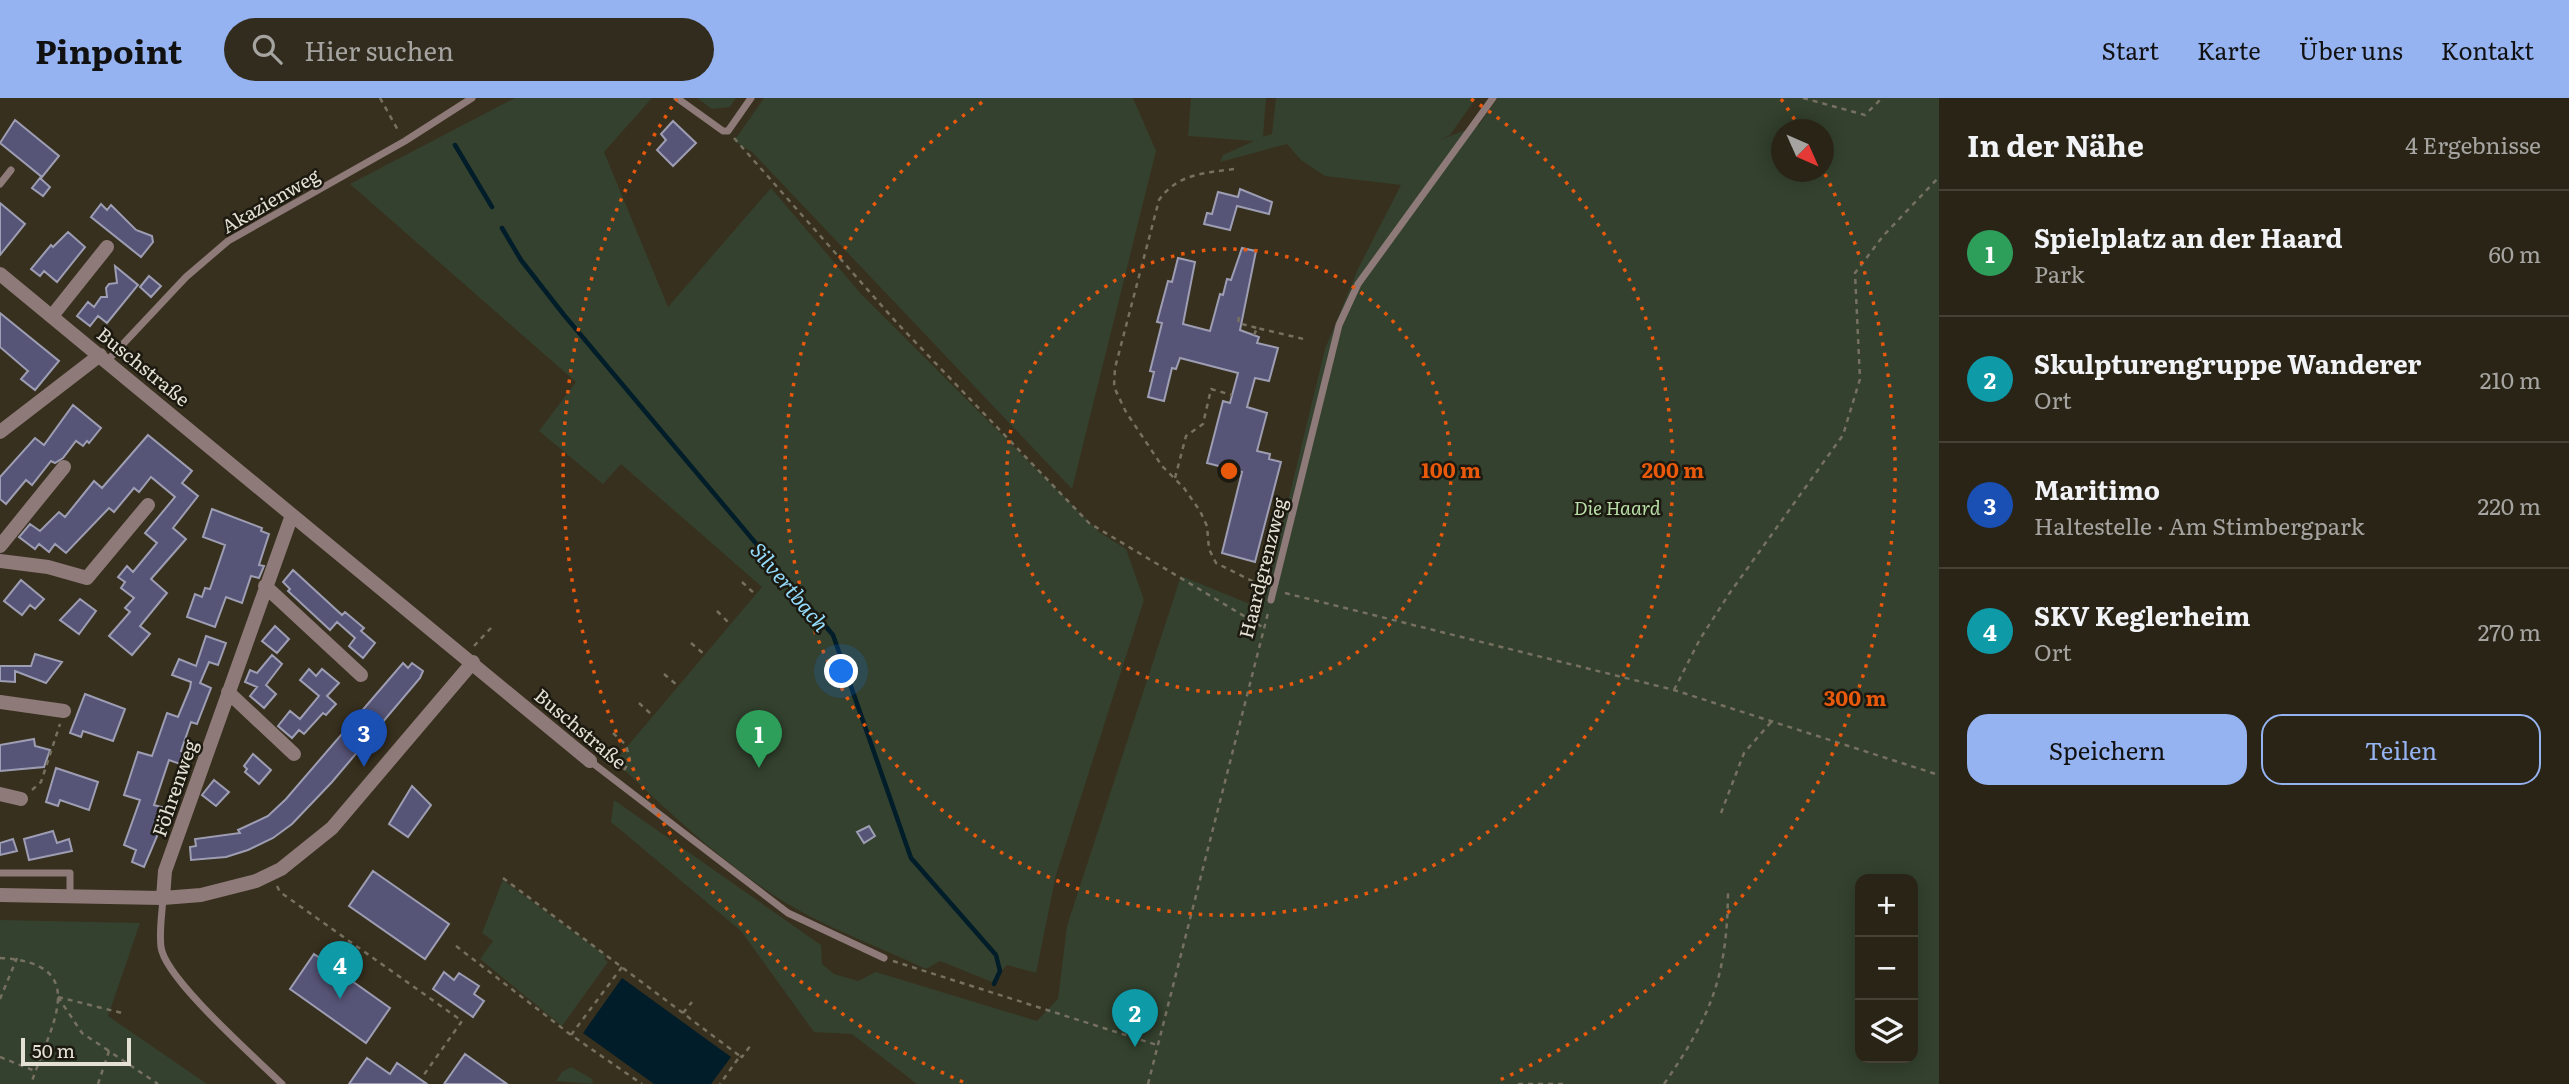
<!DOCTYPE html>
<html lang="de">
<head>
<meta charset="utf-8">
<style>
  :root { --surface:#2a2416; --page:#322c1f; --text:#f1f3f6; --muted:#a5a4a1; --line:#464135; --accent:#95b2f1 }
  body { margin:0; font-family:Literata,serif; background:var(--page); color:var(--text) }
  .controls { position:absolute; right:21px; bottom:21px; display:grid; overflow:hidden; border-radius:14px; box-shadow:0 4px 18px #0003 }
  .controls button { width:63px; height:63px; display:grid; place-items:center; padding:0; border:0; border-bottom:2px solid var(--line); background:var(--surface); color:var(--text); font:35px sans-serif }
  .compass { position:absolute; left:1771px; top:21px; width:63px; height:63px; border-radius:50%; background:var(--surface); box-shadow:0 4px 18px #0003; rotate:135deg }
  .scale { position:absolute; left:21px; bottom:18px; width:110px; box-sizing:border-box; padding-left:7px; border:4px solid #e5e0d4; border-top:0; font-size:19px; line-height:24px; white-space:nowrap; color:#e5e0d4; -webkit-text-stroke:5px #1c1911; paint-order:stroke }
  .you { position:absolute; left:842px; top:574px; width:24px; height:24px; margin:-18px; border:5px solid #fff; border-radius:50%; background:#1a73e8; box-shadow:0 0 0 10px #1a73e833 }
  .badge { display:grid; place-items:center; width:46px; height:46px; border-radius:50%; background:var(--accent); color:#fff; font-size:23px; font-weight:700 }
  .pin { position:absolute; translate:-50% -58px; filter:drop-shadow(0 2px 4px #0008) }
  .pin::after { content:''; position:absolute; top:37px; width:24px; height:21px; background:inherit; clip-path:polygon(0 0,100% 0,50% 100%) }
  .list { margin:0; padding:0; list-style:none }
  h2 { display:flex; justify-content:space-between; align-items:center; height:91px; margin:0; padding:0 28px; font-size:30px }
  h2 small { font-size:23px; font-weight:400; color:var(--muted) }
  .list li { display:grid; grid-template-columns:46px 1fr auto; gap:21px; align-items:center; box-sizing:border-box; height:126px; padding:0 28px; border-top:2px solid var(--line) }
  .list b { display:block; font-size:26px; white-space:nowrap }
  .list p { margin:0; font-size:23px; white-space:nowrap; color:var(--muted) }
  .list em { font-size:23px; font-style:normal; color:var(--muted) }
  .actions { display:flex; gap:14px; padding:21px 28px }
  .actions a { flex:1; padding:16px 0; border:2px solid var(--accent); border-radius:21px; text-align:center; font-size:24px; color:var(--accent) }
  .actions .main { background:var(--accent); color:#111 }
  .icon { flex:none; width:38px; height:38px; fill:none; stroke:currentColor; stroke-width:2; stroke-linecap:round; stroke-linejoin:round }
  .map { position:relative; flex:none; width:1939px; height:986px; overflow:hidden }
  header { display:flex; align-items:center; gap:42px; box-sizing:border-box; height:98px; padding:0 35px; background:var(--accent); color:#111 }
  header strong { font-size:33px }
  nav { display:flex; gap:38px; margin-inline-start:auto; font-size:24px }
  .search { width:490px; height:63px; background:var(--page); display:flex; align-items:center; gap:18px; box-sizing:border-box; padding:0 24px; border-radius:38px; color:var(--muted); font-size:26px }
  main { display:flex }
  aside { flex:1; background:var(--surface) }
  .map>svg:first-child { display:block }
</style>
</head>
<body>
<header>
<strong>Pinpoint</strong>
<div class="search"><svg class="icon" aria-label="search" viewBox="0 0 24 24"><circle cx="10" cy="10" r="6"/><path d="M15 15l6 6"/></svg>Hier suchen</div>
<nav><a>Start</a><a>Karte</a><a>Über uns</a><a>Kontakt</a></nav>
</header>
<main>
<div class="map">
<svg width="1939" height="986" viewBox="0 0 1939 986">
  <rect width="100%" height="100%" fill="#38301e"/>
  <path fill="#34412e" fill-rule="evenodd" d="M515,0H652L604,54L668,209L771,90L862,197L1099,434L1126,451L1144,502L1056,777L1036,875L1007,867L992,884L940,863L926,871C875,847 811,824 766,792C712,755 662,708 615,663L762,489L621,366L603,386L539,333L576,284L350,86Z
    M697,0H736L730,9L712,11Z
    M764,0H1133L1156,53L1072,391L752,54L734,43Z
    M1191,0H1266L1263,39L1272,36L1276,0H1476L1450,37L1440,42L1479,27L1498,0H1939V986H917L852,936L814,934L741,833L611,724L614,702L821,847L822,866L834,876L858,883L876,874L1037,923L1058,901L1067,828L1181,478L1262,511L1325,251L1357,173L1401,87L1325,78L1301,62L1287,46L1220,64L1223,57L1254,43L1188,38ZM1782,32H1824V74H1782ZM1860,781H1913V960H1860Z
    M503,782L606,858L604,861L608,864L562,928L480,861L493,843L482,835Z
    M0,822L140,825L108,918L207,986H0Z
    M571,969L592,981L593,986L556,983L562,974Z"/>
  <path fill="#001d29" d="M622,880L731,959L711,986H654L583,935Z"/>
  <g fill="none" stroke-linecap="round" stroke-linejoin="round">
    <path stroke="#001d29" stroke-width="4.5" d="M455,47L492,109
      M502,130L521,162L564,217L833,537L911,760L996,857L1000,873L994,886"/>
  </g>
  <path fill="#575577" stroke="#9d9db3" stroke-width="2" d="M15,22L59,58L42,79L0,45Z
    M673,23L696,45L673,68L657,52L666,42L661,36Z
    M40,80L50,89L43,98L32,90Z
    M1240,91L1272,104L1269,116L1237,108L1230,132L1204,126L1207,115L1212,116L1218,94L1238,99Z
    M0,105L25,126L0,157Z
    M101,106L107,112L111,107L136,132L152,138L153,144L141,159L91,119Z
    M68,134L85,149L57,184L44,173L40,178L31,171L51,147L53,149Z
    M1242,150L1256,153L1240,232L1259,239L1257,245L1278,250L1269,283L1255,280L1247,309L1267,315L1257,353L1270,356L1269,361L1281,364L1255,464L1222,455L1242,374L1207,365L1223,303L1230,305L1238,275L1180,260L1176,271L1172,270L1164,303L1148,299L1154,274L1150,273L1162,225L1157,224L1168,183L1172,184L1178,160L1195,164L1183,226L1210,233L1220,196L1223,197L1227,181L1231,182Z
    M115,168L138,187L107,225L98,218L90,228L77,218L88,204L94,209L101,199H107L106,190L109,186L117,185Z
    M149,178L161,188L151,199L140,189Z
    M0,215L59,263L35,292L21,281L28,273L0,249Z
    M73,307L101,330L89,345L87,343L83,348L76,343L63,360L55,365L51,363L32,387L26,382L6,406L0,401V379L35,340L44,347Z
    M148,337L192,373L182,385L198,398L173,430L186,441L151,481L167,495L140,528L150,536L132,557L109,538L130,514L125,510L134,500L121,490L125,484L118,479L127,468L133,474L157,445L145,435L175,399L151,379L139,394L134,390L114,414L109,410L66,455L55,446L49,454L39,446L35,451L19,439L30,426L40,433L59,414L65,419L94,383L102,390Z
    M212,411L262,430L261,433L269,436L259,467L264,468L259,480L251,478L242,505L226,499L215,529L187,519L195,496L202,499L205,490L210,491L225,447L203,439Z
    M293,472L342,517L345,514L364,530L361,533L375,545L363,560L349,548L355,540L337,524L330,532L288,493L290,491L283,484Z
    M21,482L44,501L35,511L30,507L22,517L4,503Z
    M80,501L96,513L79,536L60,522Z
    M275,528L289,541L277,555L262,543Z
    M206,538L226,545L218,567L209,564L200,585L211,590L197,626L191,624L181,653L187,655L183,667L169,662L154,707L165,710L161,723L163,724L144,769L132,764L136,752L124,747L140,702L124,697L138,654L152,658L167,615L178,619L190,590L191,584L172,577L179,561L196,568Z
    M35,556L62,564L46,585L15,573V584L0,583V568H31Z
    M272,557L282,566L266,587L276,596L264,610L250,598L257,589L245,584L250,572L257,575Z
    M403,565L408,570L412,565L423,573L420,580L332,684L292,726L273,740L248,752L226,759L191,762L190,749L196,748L195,741L240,735L238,732L268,718L286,701Z
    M309,571L316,578L322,571L339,585L327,598L336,606L326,617L323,615L304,636L299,632L292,640L278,628L290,613L300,621L319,598L300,582Z
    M85,596L125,611L113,643L83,633L81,639L70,635Z
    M34,641L35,648L50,652L44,669L0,673V647Z
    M253,656L271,672L259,686L245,674L247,671L244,668Z
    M56,670L98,684L89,712L60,702L58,708L46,704Z
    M214,682L229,694L216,708L202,697Z
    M412,688L431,707L408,739L389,726Z
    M869,728L875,738L864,745L857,734Z
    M53,733L57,745L69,741L72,753L29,762L24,741Z
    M13,741L17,753L0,757V745Z
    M373,773L449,826L425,861L349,808Z
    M314,856L390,910L366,945L290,891Z
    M444,874L454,882L459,875L479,888L474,896L484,903L473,919L433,891Z
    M465,956L507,986H444Z
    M367,960L390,976L397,965L427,986H349Z"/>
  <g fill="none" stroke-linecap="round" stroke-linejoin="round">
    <path stroke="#767060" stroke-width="2.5" stroke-dasharray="5 5" stroke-linecap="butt" d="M380,0L399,34
      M1803,0L1865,17L1882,0
      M734,40L897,225L1089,425L1264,530
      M1234,71C1204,75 1177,76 1159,102L1115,270L1114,289L1126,314L1162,368L1184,390L1200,413L1207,428L1209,451L1216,465L1262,488
      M1239,219L1238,225L1257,230
      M1254,237L1257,230L1308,242
      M1175,380L1186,338L1203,326L1211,291L1232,297
      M742,484L756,497
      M1285,495L1674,592L1939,677
      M717,513L730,526
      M691,545L704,556
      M474,548L491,530
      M664,576L677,587
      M1674,592L1700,541L1729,496L1843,337L1860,281L1855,175L1883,138L1939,79
      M639,605L652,617
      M613,635L626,647L630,662L622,676
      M32,692L41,684L60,626
      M1721,715L1744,655L1772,623
      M503,780L740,958L720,986
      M277,788L280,794L462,923L423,978
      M456,848L571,937
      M0,860C94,865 50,928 31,986
      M893,863L1157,947
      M622,869L571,937L642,986
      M58,899L82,935L109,953
      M58,899L122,915
      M0,901L17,860
      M683,915L692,904
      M740,958L742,959L751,947
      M0,959L35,973
      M98,986L109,953L158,986
      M1148,986L1269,511
      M1518,986H1565
      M1664,986C1711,918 1727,879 1728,795"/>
    <path stroke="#8e7a79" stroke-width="7" d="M677,0L723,33H728L751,0
      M0,86L11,72
      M108,262L186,179L228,143L405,43L472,0
      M1271,502L1339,227L1358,186L1493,0
      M590,663L788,815L884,860
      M0,775H70V798
      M163,800C162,816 159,833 161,849C165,881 256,960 282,986"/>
    <path stroke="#8e7a79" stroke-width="14" d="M0,176L590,663
      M52,218L107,149
      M0,334L100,257
      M0,448L64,369
      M0,463L48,469L87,480L148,407
      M265,488L361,577
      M228,594L294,656
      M0,604L64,613
      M0,696L21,701
      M0,797L163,800L201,797L256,783L281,771L332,730L473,564
      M163,800L165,773L292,417"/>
  </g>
  <g fill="none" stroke="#e8590c" stroke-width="3.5" stroke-dasharray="3.5 7">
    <circle cx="1229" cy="373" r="222"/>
    <path d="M1471 1A444 444 0 1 1 987 1"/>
    <path d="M963 984A666 666 0 0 1 677 1M1781 1A666 666 0 0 1 1800 30M1825 76A666 666 0 0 1 1495 984"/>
  </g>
  <g text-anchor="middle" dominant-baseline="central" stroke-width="5" stroke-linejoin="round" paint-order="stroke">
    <g font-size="19" fill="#e5e0d4" stroke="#1c1911">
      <text transform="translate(270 102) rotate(-30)">Akazienweg</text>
      <text transform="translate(144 268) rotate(39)">Buschstraße</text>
      <text transform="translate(1262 470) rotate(-76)">Haardgrenzweg</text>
      <text transform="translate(581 630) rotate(40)">Buschstraße</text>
      <text transform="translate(174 690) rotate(-71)">Föhrenweg</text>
    </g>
    <g font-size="19" font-style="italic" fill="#b9dfa8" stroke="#1c1911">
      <text x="1617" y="409">Die Haard</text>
    </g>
    <g font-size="21" font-style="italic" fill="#93dbfb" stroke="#1c1911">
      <text transform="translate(791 488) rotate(50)">Silvertbach</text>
    </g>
  </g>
  <circle cx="1229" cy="373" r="10" fill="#e8590c" stroke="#1c1911" stroke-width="3.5"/>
  <g font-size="21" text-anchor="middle" font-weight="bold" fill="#e8590c" stroke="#1c1911" stroke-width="5" stroke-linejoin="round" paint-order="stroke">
    <text x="1451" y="380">100 m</text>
    <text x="1673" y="380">200 m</text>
    <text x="1855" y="608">300 m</text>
  </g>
</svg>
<div class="controls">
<button>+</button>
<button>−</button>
<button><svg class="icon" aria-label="layers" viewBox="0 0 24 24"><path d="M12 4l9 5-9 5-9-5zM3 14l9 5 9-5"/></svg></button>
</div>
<svg class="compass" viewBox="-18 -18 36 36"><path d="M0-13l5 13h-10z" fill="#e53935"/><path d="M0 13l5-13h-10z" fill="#a5a4a1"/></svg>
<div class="scale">50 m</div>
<div class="you"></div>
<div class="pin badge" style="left:759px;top:670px;background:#2e9e5b">1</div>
<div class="pin badge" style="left:1135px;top:949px;background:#0f9aa8">2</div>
<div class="pin badge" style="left:364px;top:669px;background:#1a4fb4">3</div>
<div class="pin badge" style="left:340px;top:901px;background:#0f9aa8">4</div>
</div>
<aside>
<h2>In der Nähe<small>4 Ergebnisse</small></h2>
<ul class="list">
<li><span class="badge" style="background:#2e9e5b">1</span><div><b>Spielplatz an der Haard</b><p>Park</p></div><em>60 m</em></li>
<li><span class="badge" style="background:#0f9aa8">2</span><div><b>Skulpturengruppe Wanderer</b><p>Ort</p></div><em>210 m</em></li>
<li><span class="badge" style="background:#1a4fb4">3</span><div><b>Maritimo</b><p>Haltestelle · Am Stimbergpark</p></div><em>220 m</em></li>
<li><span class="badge" style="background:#0f9aa8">4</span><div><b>SKV Keglerheim</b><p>Ort</p></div><em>270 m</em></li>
</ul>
<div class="actions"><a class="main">Speichern</a><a>Teilen</a></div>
</aside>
</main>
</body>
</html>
